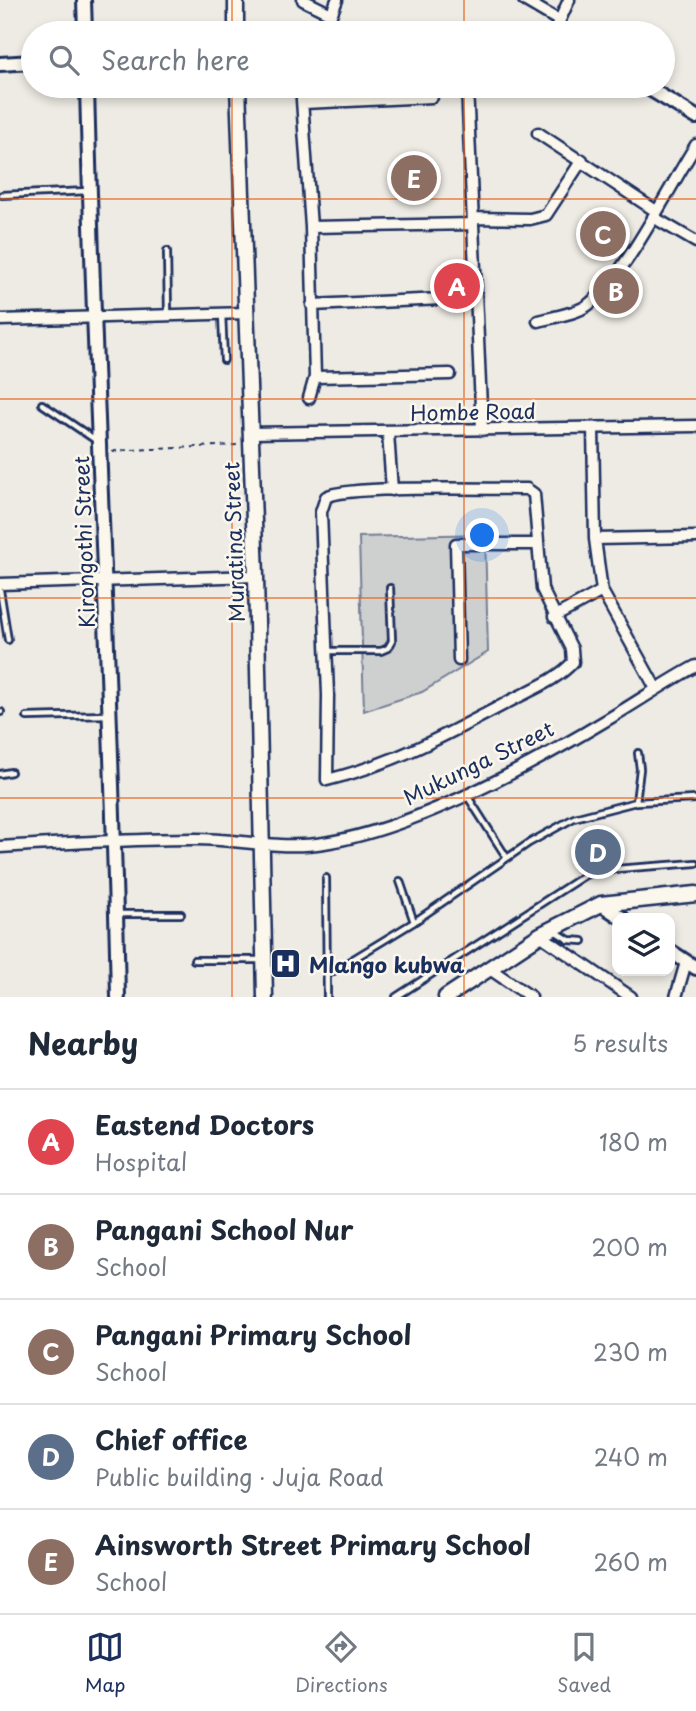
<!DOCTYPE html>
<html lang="en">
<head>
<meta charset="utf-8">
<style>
  :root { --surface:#fff; --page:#f6f6f7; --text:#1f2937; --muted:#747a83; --line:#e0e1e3; --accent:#1b2f5e }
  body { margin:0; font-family:"Playpen Sans",sans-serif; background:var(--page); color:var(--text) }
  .controls { position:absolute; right:21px; bottom:21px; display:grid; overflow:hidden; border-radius:14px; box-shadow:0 4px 10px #0003 }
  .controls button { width:63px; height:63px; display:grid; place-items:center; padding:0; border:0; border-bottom:2px solid var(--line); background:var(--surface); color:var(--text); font:35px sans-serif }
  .you { position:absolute; left:483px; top:536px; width:24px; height:24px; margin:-18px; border:5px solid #fff; border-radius:50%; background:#1a73e8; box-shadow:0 0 0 10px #1a73e833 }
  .badge { display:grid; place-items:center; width:46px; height:46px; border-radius:50%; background:var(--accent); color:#fff; font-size:23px; font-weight:700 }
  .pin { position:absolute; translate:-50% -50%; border:4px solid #fff; box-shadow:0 2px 7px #0006 }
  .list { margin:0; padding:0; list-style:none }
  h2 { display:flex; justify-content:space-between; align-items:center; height:91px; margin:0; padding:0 28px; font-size:30px }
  h2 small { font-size:23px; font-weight:400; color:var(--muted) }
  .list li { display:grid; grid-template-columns:46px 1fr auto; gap:21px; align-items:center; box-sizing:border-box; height:105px; padding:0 28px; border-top:2px solid var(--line) }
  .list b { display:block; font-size:26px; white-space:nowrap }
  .list p { margin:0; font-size:23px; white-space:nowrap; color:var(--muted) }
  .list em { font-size:23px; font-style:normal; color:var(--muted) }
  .icon { flex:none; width:38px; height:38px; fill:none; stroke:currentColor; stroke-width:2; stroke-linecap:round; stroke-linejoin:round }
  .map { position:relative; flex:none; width:696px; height:997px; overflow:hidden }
  .search { position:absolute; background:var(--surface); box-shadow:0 4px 10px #0003; left:21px; right:21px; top:21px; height:77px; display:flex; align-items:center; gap:18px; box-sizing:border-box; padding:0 24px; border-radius:38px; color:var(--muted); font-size:26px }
  .sheet { height:616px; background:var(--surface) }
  nav { display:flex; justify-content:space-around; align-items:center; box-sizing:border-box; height:98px; border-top:2px solid var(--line); background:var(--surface); font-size:19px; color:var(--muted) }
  nav a { display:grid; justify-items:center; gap:4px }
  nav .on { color:var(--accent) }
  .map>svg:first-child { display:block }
</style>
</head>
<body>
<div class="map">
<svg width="696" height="997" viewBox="0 0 696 997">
  <rect width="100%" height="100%" fill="#eeebe4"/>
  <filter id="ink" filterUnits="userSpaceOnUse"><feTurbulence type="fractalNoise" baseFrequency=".0143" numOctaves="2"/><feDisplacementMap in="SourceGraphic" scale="14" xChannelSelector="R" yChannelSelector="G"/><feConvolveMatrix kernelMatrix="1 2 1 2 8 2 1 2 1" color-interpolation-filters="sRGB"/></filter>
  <g filter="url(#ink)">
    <path fill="#cecfcf" stroke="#747f96" stroke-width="2" d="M485,534L488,652L422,692L364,711L359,537Z"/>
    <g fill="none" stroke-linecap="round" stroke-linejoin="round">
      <defs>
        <path id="service" d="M2,195L88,191
          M167,251L168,314
          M222,314L224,360
          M42,404L97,441
          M0,590L8,640
          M327,651H381L388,648L392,641L390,588
          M0,712H1
          M27,717L107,715
          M0,774L11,772
          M468,797L507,858
          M636,802L640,769L638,753
          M326,878L327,997
          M400,881L414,922
          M117,914H181
          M555,931L569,940L583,941
          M194,960H260
          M327,975L414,922L529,843L574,818L636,802L696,799
          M396,997L585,875L602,870L696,863"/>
        <path id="minor" d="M303,0L331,14
          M524,0L558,20
          M324,33L337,0
          M554,33L569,0
          M301,86L311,227L315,377L309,398
          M467,86L482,430
          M304,103L432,97
          M538,133L656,211
          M653,217L696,242
          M473,218L530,219L546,215L582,160
          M311,227L473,224
          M312,305L442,299
          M0,320L247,313
          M538,321C552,317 576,314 588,305C627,274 668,189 696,145
          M315,377L450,374
          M593,428L595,539L602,591L655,687
          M250,433L696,426
          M388,433L392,490
          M527,489L534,494L542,589L572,649L573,662C558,679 533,689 514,699C454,731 394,764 327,780L328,695L321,512L326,497C345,485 495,489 527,489Z
          M595,539L696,537
          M0,584L256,576
          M554,617L602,591
          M459,660L456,544H537
          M0,847C65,843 131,839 196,839C239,839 281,850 324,843C415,829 530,766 610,718C639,701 666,682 696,666
          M540,935L631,997
          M490,969L531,997
          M676,997L686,962"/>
        <path id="tertiary" d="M84,0L85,33
          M0,64L33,62
          M87,86C94,390 112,693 118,997
          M645,86L696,117
          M601,904L622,918
          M670,951L696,968"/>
        <path id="secondary" d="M236,0V33
          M238,86L256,576L265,997
          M446,997L540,935L601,904L696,894"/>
      </defs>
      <use href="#service" stroke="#1b2f5e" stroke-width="10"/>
      <use href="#minor" stroke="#1b2f5e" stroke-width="15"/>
      <use href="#tertiary" stroke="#1b2f5e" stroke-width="18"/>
      <use href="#secondary" stroke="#1b2f5e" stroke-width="19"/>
      <path stroke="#1b2f5e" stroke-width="2" stroke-dasharray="5 5" stroke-linecap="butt" d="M112,451L239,445"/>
      <use href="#service" stroke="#fbf7ec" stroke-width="4.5"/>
      <use href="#minor" stroke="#fbf7ec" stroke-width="10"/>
      <use href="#tertiary" stroke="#fbf7ec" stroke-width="12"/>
      <use href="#secondary" stroke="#fbf7ec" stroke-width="14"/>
    </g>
  </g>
  <path fill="none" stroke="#e8590c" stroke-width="2" stroke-opacity="0.55" d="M232,0V33M464,0V33M232,86V997M464,86V997M0,199H696M0,399H696M0,598H696M0,798H696"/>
  <defs>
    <symbol id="hospital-square" viewBox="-11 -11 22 22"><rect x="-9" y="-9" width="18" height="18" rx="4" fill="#1b2f5e" stroke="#fbf7ec"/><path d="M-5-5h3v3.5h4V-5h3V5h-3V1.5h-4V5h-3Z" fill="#fff"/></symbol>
  </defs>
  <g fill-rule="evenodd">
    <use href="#hospital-square" x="268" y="946" width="35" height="35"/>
  </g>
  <g text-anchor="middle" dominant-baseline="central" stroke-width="5" stroke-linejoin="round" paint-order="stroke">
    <g font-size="21" fill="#1b2f5e" stroke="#fbf7ec">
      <text transform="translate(473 411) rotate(-1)">Hombe Road</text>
      <text transform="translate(83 542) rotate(-92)">Kirongothi Street</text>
      <text transform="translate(233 542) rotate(-92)">Muratina Street</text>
      <text transform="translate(478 762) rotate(-26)">Mukunga Street</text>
    </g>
    <g font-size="21" font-weight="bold" fill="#1b2f5e" stroke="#fbf7ec" text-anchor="start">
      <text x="309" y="964">Mlango kubwa</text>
    </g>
  </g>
</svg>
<div class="controls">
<button><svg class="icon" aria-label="layers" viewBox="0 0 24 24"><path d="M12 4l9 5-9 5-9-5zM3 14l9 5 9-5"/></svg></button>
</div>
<div class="you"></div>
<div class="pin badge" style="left:457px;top:286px;background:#e0444e">A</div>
<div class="pin badge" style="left:616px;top:291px;background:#8d6e63">B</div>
<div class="pin badge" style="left:603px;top:234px;background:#8d6e63">C</div>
<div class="pin badge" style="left:598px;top:852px;background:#5c6f8a">D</div>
<div class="pin badge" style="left:414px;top:178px;background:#8d6e63">E</div>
<div class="search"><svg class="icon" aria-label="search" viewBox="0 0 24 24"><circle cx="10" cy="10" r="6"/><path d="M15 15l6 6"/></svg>Search here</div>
</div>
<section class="sheet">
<h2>Nearby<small>5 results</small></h2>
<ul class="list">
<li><span class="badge" style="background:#e0444e">A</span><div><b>Eastend Doctors</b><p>Hospital</p></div><em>180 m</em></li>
<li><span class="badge" style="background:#8d6e63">B</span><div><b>Pangani School Nur</b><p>School</p></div><em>200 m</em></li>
<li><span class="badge" style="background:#8d6e63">C</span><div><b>Pangani Primary School</b><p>School</p></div><em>230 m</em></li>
<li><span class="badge" style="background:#5c6f8a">D</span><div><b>Chief office</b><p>Public building · Juja Road</p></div><em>240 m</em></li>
<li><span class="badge" style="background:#8d6e63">E</span><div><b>Ainsworth Street Primary School</b><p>School</p></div><em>260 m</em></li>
</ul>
</section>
<nav>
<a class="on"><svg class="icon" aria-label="map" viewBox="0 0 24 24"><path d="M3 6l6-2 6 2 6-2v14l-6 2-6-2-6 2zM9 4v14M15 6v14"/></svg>Map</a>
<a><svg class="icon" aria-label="directions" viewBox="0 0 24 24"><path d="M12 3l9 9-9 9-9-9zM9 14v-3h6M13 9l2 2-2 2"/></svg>Directions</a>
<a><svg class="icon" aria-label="saved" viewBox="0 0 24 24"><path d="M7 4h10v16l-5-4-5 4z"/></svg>Saved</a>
</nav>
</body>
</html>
